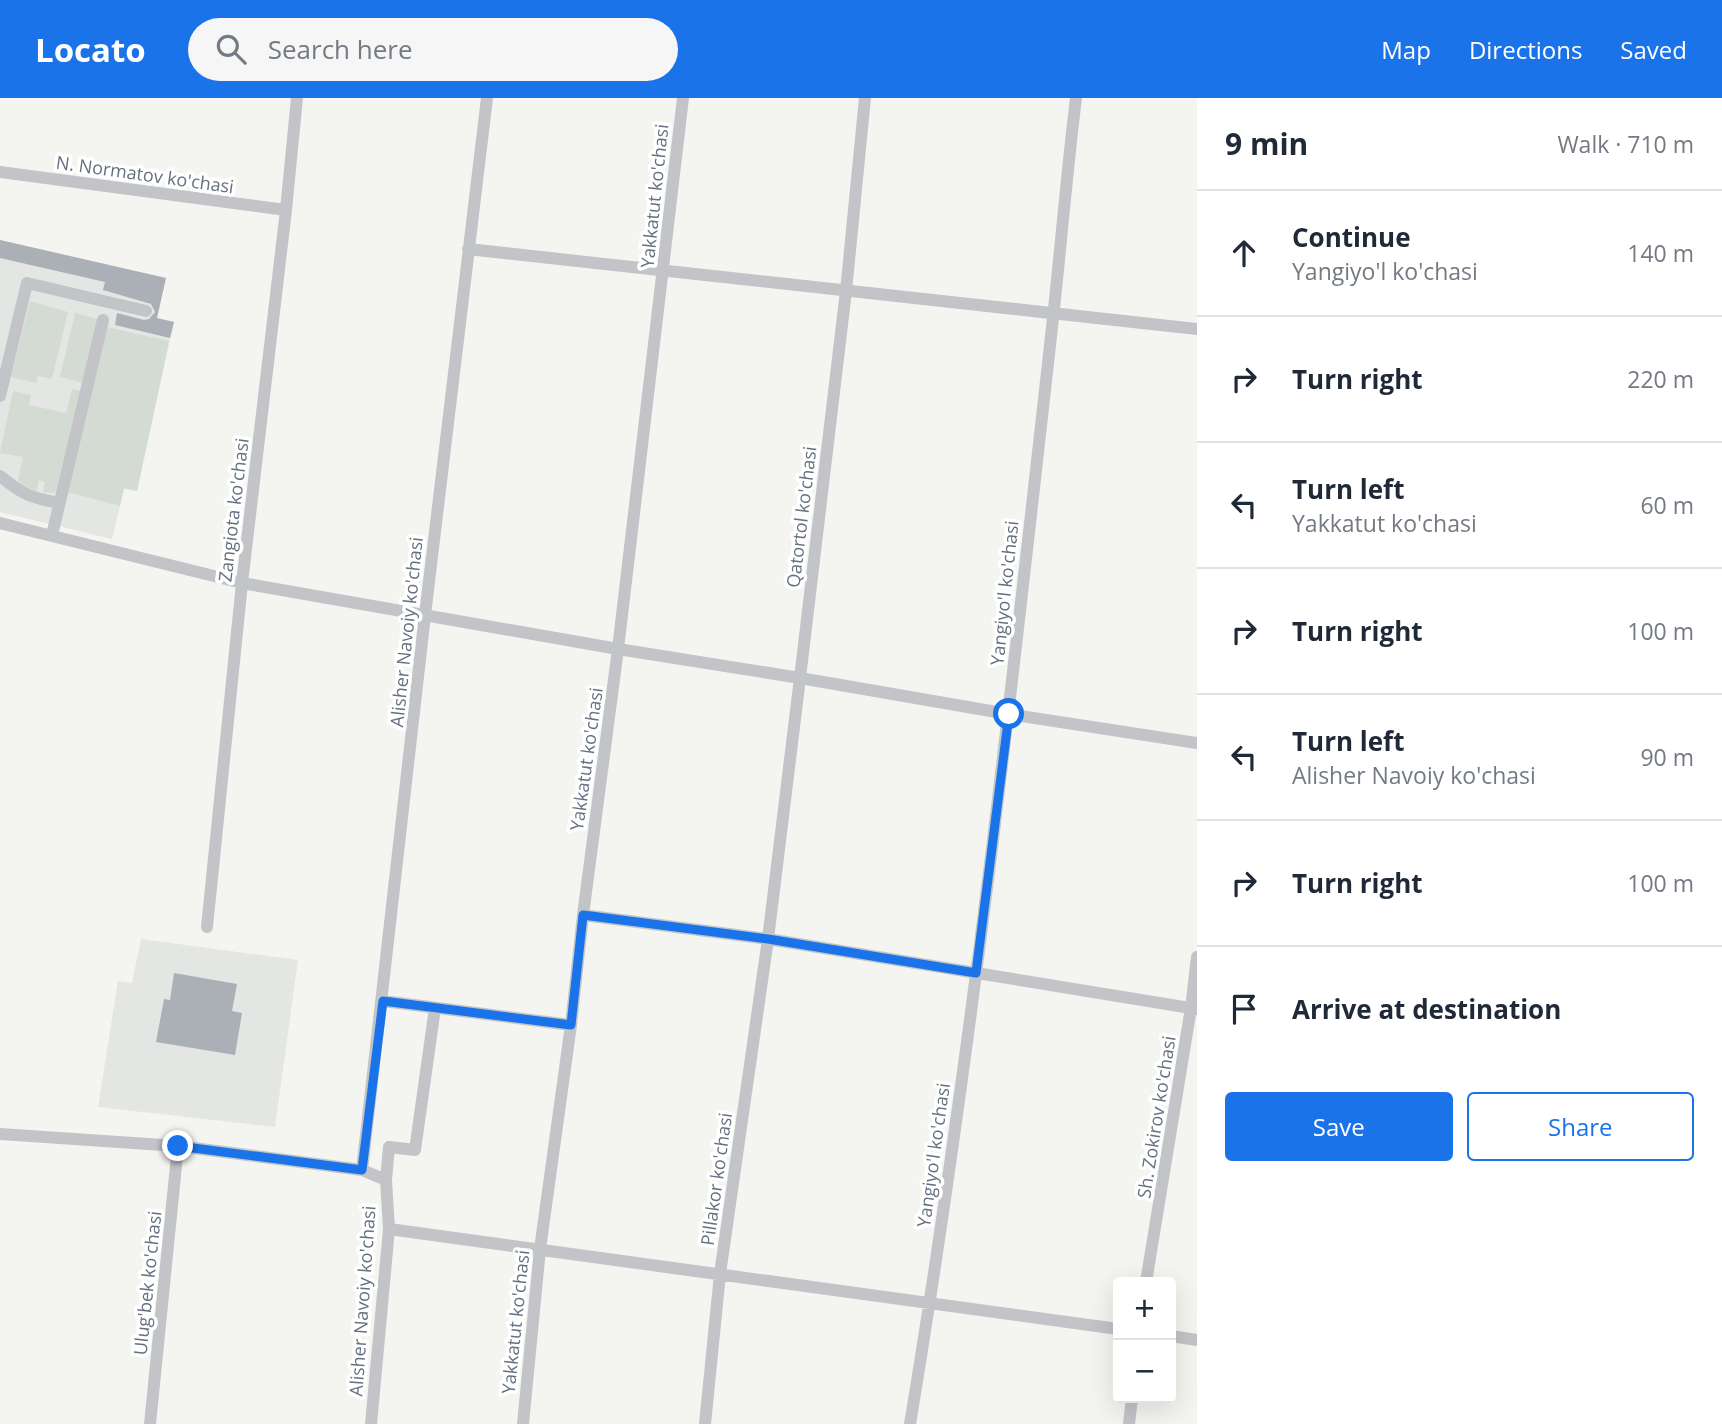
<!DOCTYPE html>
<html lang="en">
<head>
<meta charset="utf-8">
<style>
  :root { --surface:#fff; --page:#f6f6f7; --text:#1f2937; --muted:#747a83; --line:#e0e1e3; --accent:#1a73e8 }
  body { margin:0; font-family:"Open Sans",sans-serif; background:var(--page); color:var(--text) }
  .controls { position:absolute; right:21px; bottom:21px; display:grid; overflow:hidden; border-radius:7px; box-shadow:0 7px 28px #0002 }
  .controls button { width:63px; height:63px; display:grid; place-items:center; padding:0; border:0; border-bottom:2px solid var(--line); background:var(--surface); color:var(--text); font:35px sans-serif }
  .stop { position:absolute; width:21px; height:21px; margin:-16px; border:5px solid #1a73e8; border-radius:50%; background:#fff }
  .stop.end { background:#1a73e8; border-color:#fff; box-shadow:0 2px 7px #0008 }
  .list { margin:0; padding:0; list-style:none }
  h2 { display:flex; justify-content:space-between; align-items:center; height:91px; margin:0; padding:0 28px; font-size:30px }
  h2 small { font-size:23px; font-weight:400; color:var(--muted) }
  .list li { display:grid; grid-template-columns:46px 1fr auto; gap:21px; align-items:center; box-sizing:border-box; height:126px; padding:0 28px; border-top:2px solid var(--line) }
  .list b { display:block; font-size:26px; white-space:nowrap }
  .list p { margin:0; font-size:23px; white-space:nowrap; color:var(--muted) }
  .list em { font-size:23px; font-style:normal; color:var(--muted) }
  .actions { display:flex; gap:14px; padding:21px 28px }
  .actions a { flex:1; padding:16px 0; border:2px solid var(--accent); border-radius:7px; text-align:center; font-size:24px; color:var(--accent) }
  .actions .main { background:var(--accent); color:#fff }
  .icon { flex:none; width:38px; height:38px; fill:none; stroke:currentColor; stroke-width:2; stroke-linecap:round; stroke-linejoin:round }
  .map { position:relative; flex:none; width:1197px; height:1326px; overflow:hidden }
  header { display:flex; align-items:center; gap:42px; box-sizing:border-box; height:98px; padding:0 35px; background:var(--accent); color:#fff }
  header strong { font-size:33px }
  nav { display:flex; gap:38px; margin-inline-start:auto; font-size:24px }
  .search { width:490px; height:63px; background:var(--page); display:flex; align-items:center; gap:18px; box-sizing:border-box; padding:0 24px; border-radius:38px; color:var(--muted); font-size:26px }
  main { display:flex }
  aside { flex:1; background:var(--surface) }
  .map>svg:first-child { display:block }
</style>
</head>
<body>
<header>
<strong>Locato</strong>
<div class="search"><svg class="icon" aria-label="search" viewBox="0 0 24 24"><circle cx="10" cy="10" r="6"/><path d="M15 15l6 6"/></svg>Search here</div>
<nav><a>Map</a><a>Directions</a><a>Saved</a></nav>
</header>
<main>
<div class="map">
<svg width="1197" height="1326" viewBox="0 0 1197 1326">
  <rect width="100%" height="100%" fill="#f4f4f0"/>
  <path fill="#e4e6e4" d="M0,142L166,180L157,220L174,224L137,393L124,391L112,441L0,414Z
    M141,841L298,862L275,1029L98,1009L118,883L132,885Z"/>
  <path fill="#d4dbd2" d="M30,203L68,214L52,281L38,278L36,285L11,279Z
    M75,215L98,221L83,285L60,279Z
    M107,229L169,243L137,393L124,390L120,408L67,394Z
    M72,291L82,293L55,395L43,394L45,384L39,382L36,394L18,383L23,359L0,355L13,293L31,297L29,307L66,315Z"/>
  <path fill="#abb0b6" d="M0,142L166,180L157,220L174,224L170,240L115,227L117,215L144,222L149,221L155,214L151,206L103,192L105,184L0,160Z
    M174,875L237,886L232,913L242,915L235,957L156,944L164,901L170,902Z"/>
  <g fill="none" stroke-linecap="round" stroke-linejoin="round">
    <path stroke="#c2c4c8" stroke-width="12" d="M0,74L286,112
      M468,151L1197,231
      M0,298L27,185L146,213
      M0,378C22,396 31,400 59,405
      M0,425L242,485L618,551L800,580L1008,616L1197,645
      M52,437L103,222
      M583,817L768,841L1197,911
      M207,829L242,485L286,112L297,0
      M383,903L571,927
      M0,1036L178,1048L362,1072L386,1082
      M362,1072L425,517L487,0
      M389,1131L1118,1231
      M1146,1184L1191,910L1197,859
      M1171,1238L1197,1242
      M150,1326L178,1048
      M371,1326L389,1131L386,1082L389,1049L415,1052L435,910
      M523,1326L540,1151L571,927L583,817L618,551L683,0
      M705,1326L720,1176L768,841L800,580L846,193L865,0
      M910,1326C971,959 1012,590 1053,220C1061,147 1067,73 1076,0
      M1129,1326L1132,1300"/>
  </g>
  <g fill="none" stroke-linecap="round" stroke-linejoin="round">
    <path stroke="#1a73e8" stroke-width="9" d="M178,1048L362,1072L383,903L571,927L583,817L768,841L976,875L1009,616"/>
  </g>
  <g text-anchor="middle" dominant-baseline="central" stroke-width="7" stroke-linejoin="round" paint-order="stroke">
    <g font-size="18" fill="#657180" stroke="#fff">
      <text transform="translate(145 76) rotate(8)">N. Normatov ko'chasi</text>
      <text transform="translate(654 98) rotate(-84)">Yakkatut ko'chasi</text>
      <text transform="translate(233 412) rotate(-83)">Zangiota ko'chasi</text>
      <text transform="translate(801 419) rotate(-83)">Qatortol ko'chasi</text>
      <text transform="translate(1004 495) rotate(-84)">Yangiyo'l ko'chasi</text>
      <text transform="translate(406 534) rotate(-84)">Alisher Navoiy ko'chasi</text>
      <text transform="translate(586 661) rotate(-82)">Yakkatut ko'chasi</text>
      <text transform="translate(1156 1019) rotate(-81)">Sh. Zokirov ko'chasi</text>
      <text transform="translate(933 1057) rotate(-82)">Yangiyo'l ko'chasi</text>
      <text transform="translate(716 1081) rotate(-82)">Pillakor ko'chasi</text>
      <text transform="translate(147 1185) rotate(-84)">Ulug'bek ko'chasi</text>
      <text transform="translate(362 1203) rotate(-86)">Alisher Navoiy ko'chasi</text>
      <text transform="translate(515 1224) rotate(-84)">Yakkatut ko'chasi</text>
    </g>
  </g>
</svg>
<div class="controls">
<button>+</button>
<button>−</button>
</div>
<div class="stop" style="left:1009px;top:616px"></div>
<div class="stop end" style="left:178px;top:1048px"></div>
</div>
<aside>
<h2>9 min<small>Walk · 710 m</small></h2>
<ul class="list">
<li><svg class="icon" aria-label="ahead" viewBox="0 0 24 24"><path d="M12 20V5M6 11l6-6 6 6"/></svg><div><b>Continue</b><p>Yangiyo'l ko'chasi</p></div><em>140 m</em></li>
<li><svg class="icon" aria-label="right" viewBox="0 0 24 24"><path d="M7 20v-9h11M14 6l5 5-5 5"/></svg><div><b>Turn right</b></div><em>220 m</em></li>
<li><svg class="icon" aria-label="left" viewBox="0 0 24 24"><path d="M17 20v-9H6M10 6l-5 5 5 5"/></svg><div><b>Turn left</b><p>Yakkatut ko'chasi</p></div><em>60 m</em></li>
<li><svg class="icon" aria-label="right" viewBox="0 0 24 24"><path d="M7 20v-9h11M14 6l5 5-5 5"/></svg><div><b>Turn right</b></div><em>100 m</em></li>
<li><svg class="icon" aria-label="left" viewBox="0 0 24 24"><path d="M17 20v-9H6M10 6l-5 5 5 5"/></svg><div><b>Turn left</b><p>Alisher Navoiy ko'chasi</p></div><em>90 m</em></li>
<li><svg class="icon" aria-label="right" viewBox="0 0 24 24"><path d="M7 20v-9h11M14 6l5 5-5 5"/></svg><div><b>Turn right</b></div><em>100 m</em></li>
<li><svg class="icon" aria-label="arrive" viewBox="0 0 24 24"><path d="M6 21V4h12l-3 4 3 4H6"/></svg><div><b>Arrive at destination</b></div></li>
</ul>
<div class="actions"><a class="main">Save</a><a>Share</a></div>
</aside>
</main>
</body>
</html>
